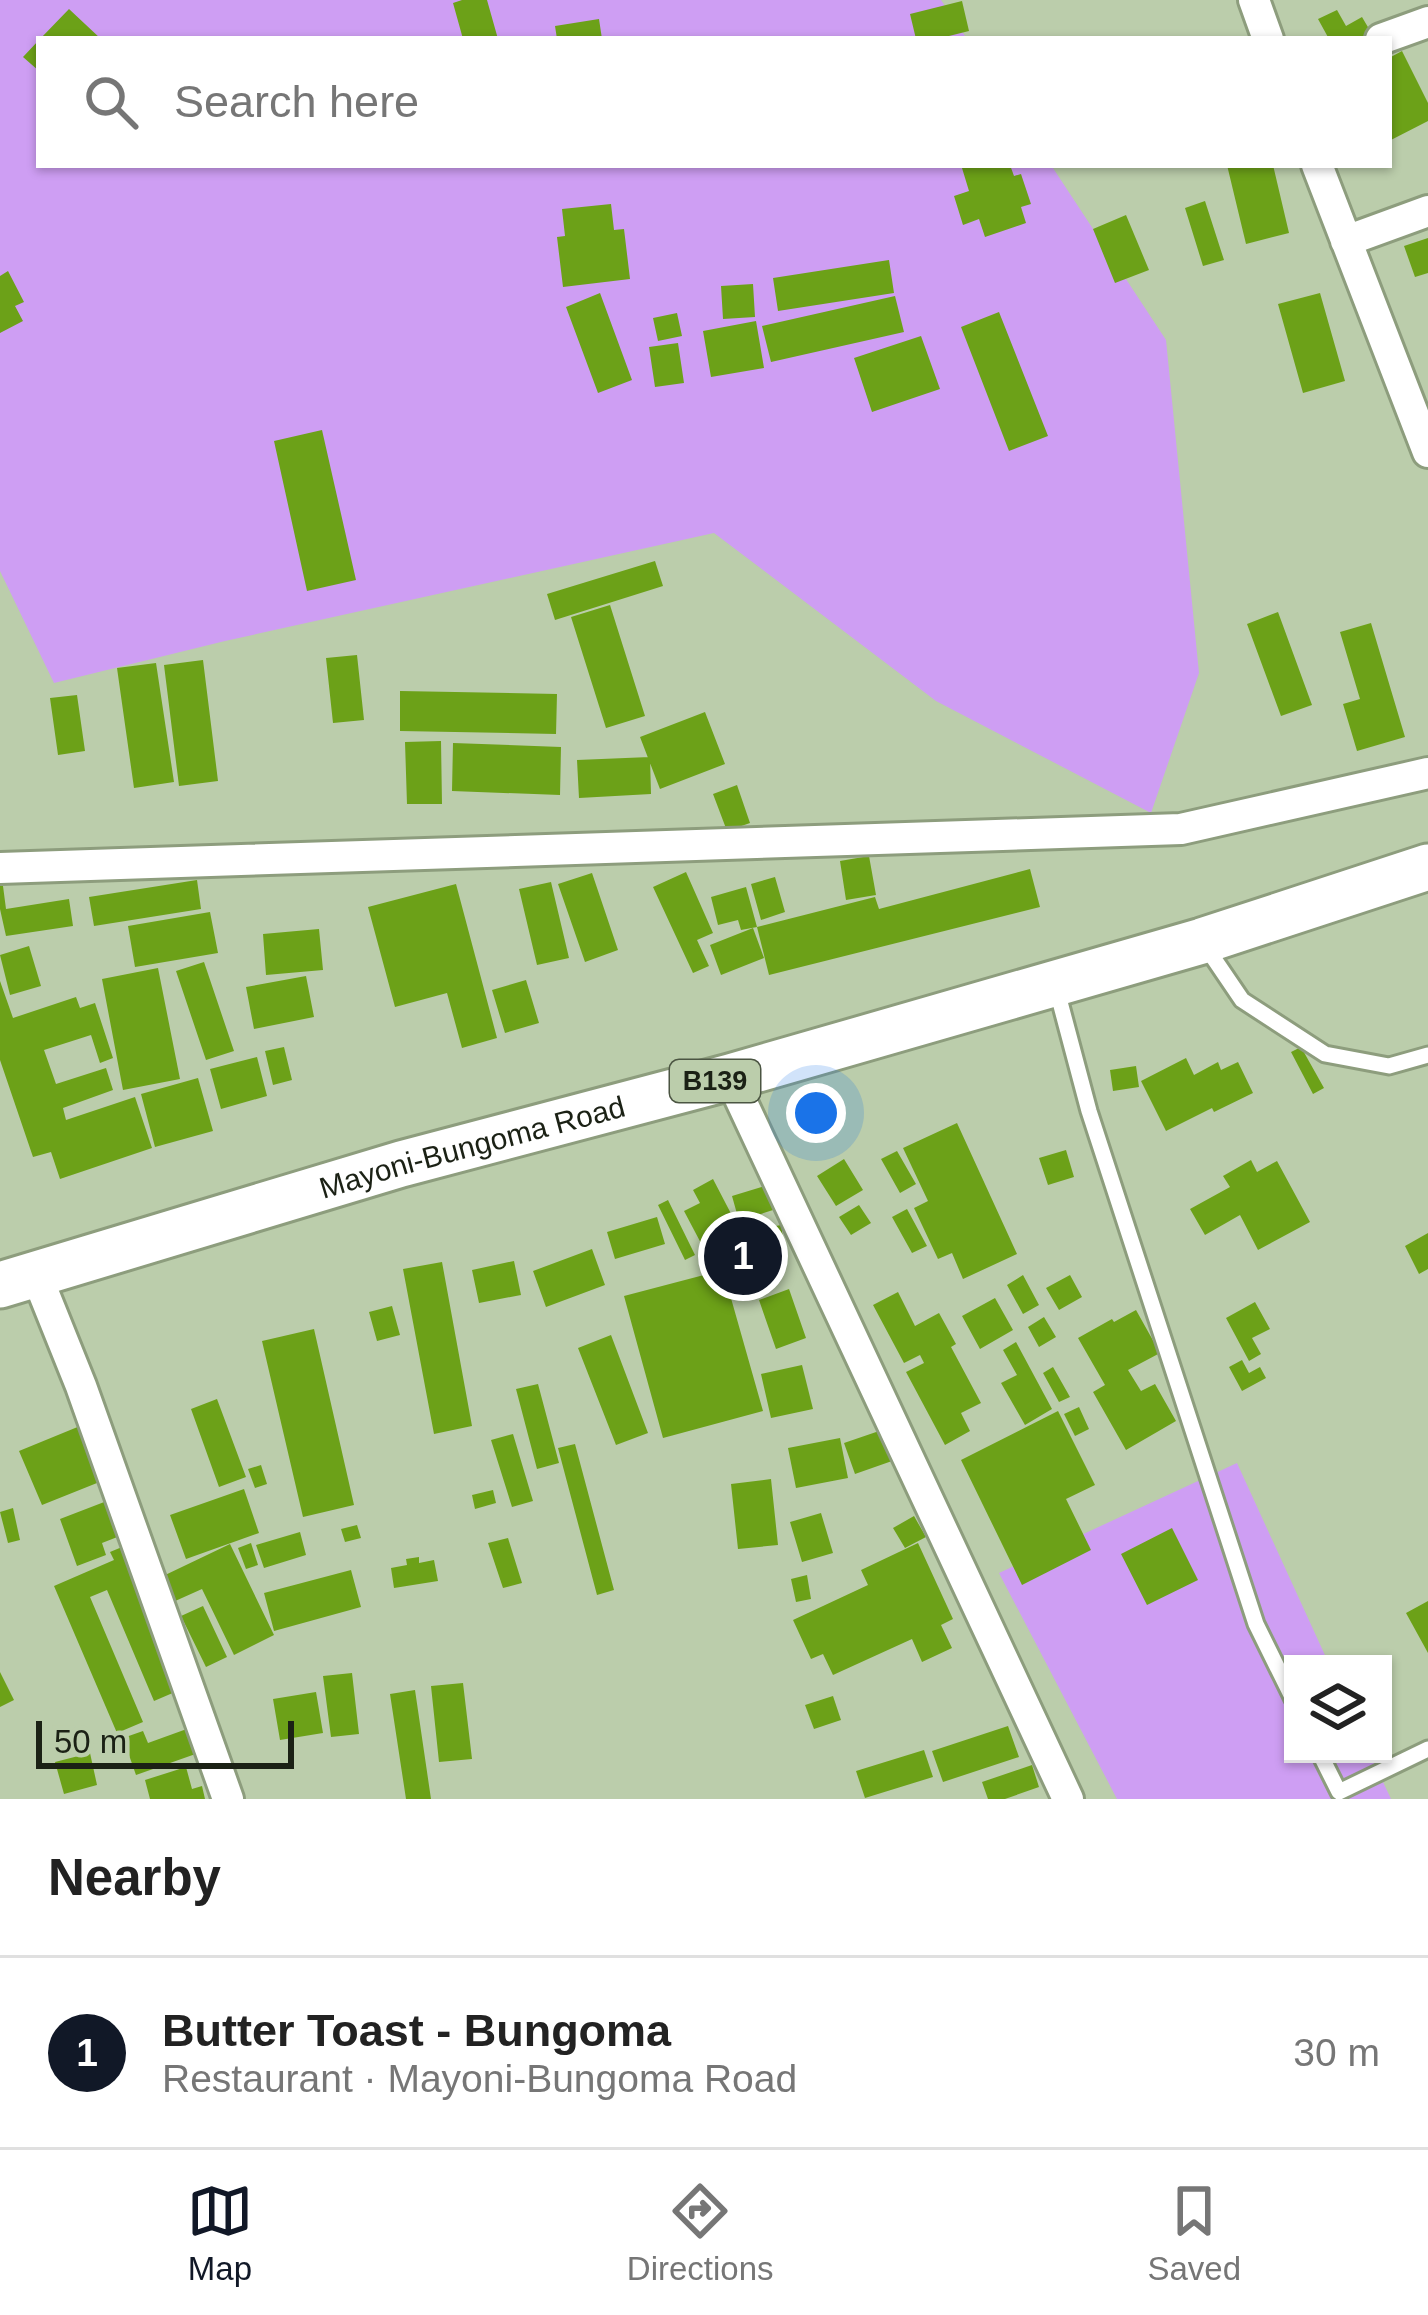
<!DOCTYPE html>
<html lang="en">
<head>
<meta charset="utf-8">
<style>
  :root { --surface:#fff; --page:#f2f2f2; --text:#222; --muted:#767676; --line:#e0e0e0; --accent:#111827 }
  body { margin:0; font-family:Helvetica,sans-serif; background:var(--page); color:var(--text) }
  .controls { position:absolute; right:36px; bottom:36px; display:grid; overflow:hidden; border-radius:0px; box-shadow:0 3px 9px #0004 }
  .controls button { width:108px; height:108px; display:grid; place-items:center; padding:0; border:0; border-bottom:3px solid var(--line); background:var(--surface); color:var(--text); font:60px sans-serif }
  .scale { position:absolute; left:36px; bottom:30px; width:258px; box-sizing:border-box; padding-left:12px; border:6px solid #1b2115; border-top:0; font-size:33px; line-height:42px; white-space:nowrap; color:#1b2115; -webkit-text-stroke:9px #bbcdab; paint-order:stroke }
  .you { position:absolute; left:816px; top:1113px; width:42px; height:42px; margin:-30px; border:9px solid #fff; border-radius:50%; background:#1a73e8; box-shadow:0 0 0 18px #1a73e833 }
  .badge { display:grid; place-items:center; width:78px; height:78px; border-radius:50%; background:var(--accent); color:#fff; font-size:39px; font-weight:700 }
  .pin { position:absolute; translate:-50% -50%; border:6px solid #fff; box-shadow:0 3px 12px #0006 }
  .list { margin:0; padding:0; list-style:none }
  h2 { display:flex; justify-content:space-between; align-items:center; height:156px; margin:0; padding:0 48px; font-size:51px }
  h2 small { font-size:39px; font-weight:400; color:var(--muted) }
  .list li { display:grid; grid-template-columns:78px 1fr auto; gap:36px; align-items:center; box-sizing:border-box; height:192px; padding:0 48px; border-top:3px solid var(--line) }
  .list b { display:block; font-size:45px; white-space:nowrap }
  .list p { margin:0; font-size:39px; white-space:nowrap; color:var(--muted) }
  .list em { font-size:39px; font-style:normal; color:var(--muted) }
  .icon { flex:none; width:66px; height:66px; fill:none; stroke:currentColor; stroke-width:2; stroke-linecap:round; stroke-linejoin:round }
  .map { position:relative; flex:none; width:1428px; height:1799px; overflow:hidden }
  .search { position:absolute; background:var(--surface); box-shadow:0 3px 9px #0004; left:36px; right:36px; top:36px; height:132px; display:flex; align-items:center; gap:30px; box-sizing:border-box; padding:0 42px; border-radius:0px; color:var(--muted); font-size:45px }
  .sheet { height:348px; background:var(--surface) }
  nav { display:flex; justify-content:space-around; align-items:center; box-sizing:border-box; height:168px; border-top:3px solid var(--line); background:var(--surface); font-size:33px; color:var(--muted) }
  nav a { display:grid; justify-items:center; gap:6px }
  nav .on { color:var(--accent) }
  .map>svg:first-child { display:block }
</style>
</head>
<body>
<div class="map">
<svg width="1428" height="1799" viewBox="0 0 1428 1799">
  <rect width="100%" height="100%" fill="#bbcdab"/>
  <path fill="#ce9ef3" d="M0,0H941L967,39H39V165H1051L1166,340L1199,673L1151,813L936,701L714,533L225,641L54,683L0,571Z
    M1237,1463L1329,1664H1293V1754H1370L1391,1799H1117L999,1573Z"/>
  <path fill="#6ca118" d="M462,0H487L498,39H463L453,3Z
    M962,1L969,31L937,39H916L910,14Z
    M69,9L101,39H40Z
    M1337,10L1346,26L1362,17L1372,34L1362,39H1329L1318,19Z
    M599,19L602,39H557L555,26Z
    M39,40V71L23,57Z
    M1402,51L1428,103V121L1389,141V58Z
    M971,165H1010L1014,176L1021,174L1031,204L1021,207L1026,223L985,237L979,219L963,225L954,196L969,191L962,168Z
    M1227,165H1273L1289,233L1246,244Z
    M1205,201L1224,260L1203,266L1185,208Z
    M611,204L614,230L624,229L630,279L563,287L557,237L565,236L562,209Z
    M1126,215L1149,270L1115,283L1093,229Z
    M1428,238V273L1415,277L1404,246Z
    M889,260L894,293L778,311L773,278Z
    M8,271L24,302L15,306L23,321L0,333V276Z
    M753,284L755,317L723,319L721,286Z
    M600,293L632,380L598,393L566,307Z
    M1320,293L1345,381L1303,393L1278,304Z
    M895,296L904,332L771,362L762,326Z
    M999,312L1048,436L1009,451L961,327Z
    M677,313L682,336L658,341L653,318Z
    M756,321L764,368L711,377L703,331Z
    M921,336L940,389L872,412L854,358Z
    M678,343L684,383L655,387L649,347Z
    M322,430L356,580L307,591L274,441Z
    M655,561L663,586L555,620L547,594Z
    M610,605L645,716L606,728L571,617Z
    M1278,612L1312,705L1281,716L1247,624Z
    M1371,623L1405,737L1357,751L1343,704L1360,699L1340,632Z
    M357,655L364,720L333,723L326,658Z
    M203,660L218,781L179,786L164,665Z
    M156,663L174,782L134,788L117,668Z
    M400,691L557,694L556,734L400,731Z
    M77,695L85,751L58,755L50,698Z
    M705,712L725,764L660,789L640,737Z
    M441,741L442,804H407L405,742Z
    M453,743L561,747L560,795L452,791Z
    M650,757L651,794L579,798L577,760Z
    M737,785L750,823L727,831L713,794Z
    M869,856L876,895L846,900L840,861Z
    M1030,869L1040,907L769,975L757,927L741,930L738,920L718,925L711,897L746,887L757,927L875,897L879,909Z
    M686,872L713,933L697,940L709,966L693,973L653,887Z
    M592,873L618,950L585,962L558,884Z
    M775,877L785,912L761,920L751,884Z
    M197,880L201,909L94,926L89,897Z
    M551,882L569,958L537,965L519,889Z
    M456,884L497,1038L462,1048L447,993L395,1007L368,907Z
    M0,886H3L6,909L69,899L73,926L6,936L0,909Z
    M210,912L218,953L135,967L128,926Z
    M753,928L764,958L721,975L710,945Z
    M319,929L323,970L266,975L263,934Z
    M29,946L41,986L10,995L0,955Z
    M204,962L234,1051L206,1060L176,971Z
    M158,968L180,1079L123,1090L102,979Z
    M306,976L314,1017L254,1029L246,987Z
    M526,980L539,1023L505,1033L492,990Z
    M0,981L13,1018L76,997L80,1008L95,1003L113,1058L100,1063L91,1035L44,1050L56,1084L106,1068L113,1090L63,1108L66,1120L135,1097L152,1148L60,1179L51,1152L33,1157L0,1060Z
    M284,1047L292,1080L273,1085L265,1051Z
    M1301,1047L1324,1088L1313,1094L1291,1052Z
    M257,1057L267,1096L221,1109L210,1069Z
    M1186,1058L1194,1075L1218,1062L1221,1070L1238,1062L1253,1093L1214,1112L1212,1108L1166,1131L1141,1081Z
    M1136,1066L1139,1087L1113,1091L1110,1070Z
    M198,1078L213,1131L155,1147L141,1094Z
    M957,1123L1017,1254L963,1279L952,1253L938,1259L914,1208L928,1201L903,1148Z
    M1066,1150L1074,1177L1048,1185L1039,1158Z
    M897,1151L916,1184L900,1193L881,1159Z
    M844,1159L863,1190L836,1206L817,1176Z
    M1251,1160L1257,1172L1277,1161L1310,1222L1258,1250L1240,1215L1205,1235L1190,1209L1230,1187L1223,1176Z
    M713,1179L739,1229L703,1247L684,1211L700,1203L693,1190Z
    M765,1186L773,1210L739,1221L732,1196Z
    M668,1200L695,1255L685,1260L658,1205Z
    M859,1205L871,1223L851,1235L839,1217Z
    M907,1209L927,1246L912,1253L892,1217Z
    M657,1217L665,1244L615,1259L607,1232Z
    M781,1225L784,1244L748,1250L745,1232Z
    M1428,1233V1269L1419,1274L1405,1246Z
    M592,1249L605,1285L546,1307L533,1271Z
    M514,1261L521,1295L479,1303L472,1270Z
    M442,1262L472,1426L434,1434L403,1269Z
    M723,1270L763,1411L663,1438L624,1296Z
    M1023,1275L1039,1305L1023,1314L1007,1285Z
    M1070,1275L1082,1297L1059,1310L1046,1288Z
    M789,1289L806,1338L776,1349L759,1300Z
    M898,1292L915,1326L939,1313L956,1344L951,1347L981,1403L961,1413L970,1431L945,1445L906,1372L924,1363L920,1355L904,1363L873,1305Z
    M995,1298L1013,1330L980,1349L962,1316Z
    M1255,1302L1270,1329L1252,1338L1261,1354L1249,1361L1226,1318Z
    M392,1306L400,1335L377,1341L369,1312Z
    M1136,1310L1160,1353L1128,1370L1141,1391L1155,1384L1176,1421L1126,1450L1093,1392L1105,1385L1078,1338L1112,1319L1114,1322Z
    M1044,1317L1056,1337L1039,1347L1028,1327Z
    M314,1329L354,1505L303,1517L262,1341Z
    M611,1335L648,1433L616,1445L578,1348Z
    M1016,1342L1052,1409L1025,1425L1001,1383L1017,1375L1003,1350Z
    M1242,1360L1249,1373L1260,1367L1266,1378L1242,1391L1229,1367Z
    M802,1365L813,1409L771,1418L761,1374Z
    M1053,1367L1070,1397L1059,1402L1043,1373Z
    M538,1384L559,1463L537,1469L516,1389Z
    M217,1399L246,1477L219,1487L191,1409Z
    M1079,1407L1089,1429L1075,1436L1064,1414Z
    M1058,1411L1095,1485L1066,1499L1091,1550L1022,1585L961,1460Z
    M80,1426L102,1481L42,1505L19,1451Z
    M882,1430L892,1461L855,1474L844,1443Z
    M513,1434L533,1501L512,1507L491,1440Z
    M840,1438L848,1478L796,1488L788,1448Z
    M575,1444L614,1590L597,1595L558,1448Z
    M261,1465L267,1484L255,1488L248,1469Z
    M771,1479L778,1545L738,1549L731,1484Z
    M244,1489L259,1533L186,1559L170,1515Z
    M493,1490L496,1503L475,1509L472,1495Z
    M112,1499L125,1534L102,1543L106,1555L77,1566L60,1519Z
    M13,1508L20,1540L8,1543L0,1512Z
    M821,1513L833,1553L802,1562L790,1522Z
    M914,1516L926,1537L905,1548L893,1528Z
    M357,1525L361,1538L345,1542L341,1529Z
    M1172,1528L1198,1580L1147,1605L1121,1554Z
    M300,1532L306,1555L264,1568L256,1545Z
    M508,1538L522,1583L503,1588L488,1543Z
    M251,1543L258,1565L246,1569L238,1548Z
    M918,1543L953,1619L941,1625L952,1648L922,1662L912,1639L833,1675L823,1654L811,1659L793,1620L868,1585L861,1570Z
    M230,1544L274,1635L234,1655L202,1589L173,1602L161,1577Z
    M122,1547L182,1689L154,1701L107,1590L90,1597L143,1722L117,1733L54,1586L114,1560L110,1552Z
    M419,1557V1563L434,1560L438,1581L394,1588L391,1568L407,1565L406,1559Z
    M351,1570L361,1607L274,1631L264,1593Z
    M807,1575L811,1599L796,1602L791,1579Z
    M1428,1601V1653L1406,1613Z
    M203,1606L227,1657L206,1667L181,1616Z
    M0,1672L14,1700L0,1707Z
    M352,1673L359,1734L331,1737L323,1676Z
    M463,1683L472,1759L439,1762L431,1686Z
    M415,1690L431,1799H406L390,1694Z
    M316,1692L323,1733L280,1740L273,1699Z
    M833,1696L841,1720L814,1729L805,1705Z
    M195,1726L204,1751L136,1775L123,1738L143,1731L148,1743Z
    M1008,1726L1019,1757L943,1782L932,1751Z
    M924,1750L933,1777L865,1798L856,1771Z
    M90,1753L97,1785L64,1794L55,1762Z
    M1032,1765L1039,1787L1005,1799H988L982,1782Z
    M186,1767L192,1789L202,1786L205,1799H150L145,1780Z"/>
  <g fill="none" stroke-linecap="round" stroke-linejoin="round">
    <defs>
      <path id="lane" d="M1204,944L1242,1000L1325,1054L1389,1066L1428,1055
        M1056,987L1089,1111L1256,1624L1293,1699
        M1320,1754L1339,1792L1428,1749"/>
      <path id="street" d="M1254,0L1268,39
        M1381,39L1428,22
        M1317,165L1428,452
        M1346,241L1428,211
        M0,868L1181,829L1428,773
        M730,1077L1068,1799
        M36,1274L81,1386L228,1799"/>
      <g id="primary">
        <path id="s1" d="M0,1285L401,1164L730,1077L1202,941L1428,867"/>
      </g>
    </defs>
    <use href="#lane" stroke="#8d9d7d" stroke-width="21"/>
    <use href="#street" stroke="#8d9d7d" stroke-width="36"/>
    <use href="#primary" stroke="#8d9d7d" stroke-width="51"/>
    <use href="#lane" stroke="#fff" stroke-width="15"/>
    <use href="#street" stroke="#fff" stroke-width="30"/>
    <use href="#primary" stroke="#fff" stroke-width="45"/>
  </g>
  <g text-anchor="middle" dominant-baseline="central" stroke-width="9" stroke-linejoin="round" paint-order="stroke">
    <rect fill="#bbcdab" stroke="#4b5542" stroke-width="3" x="670" y="1060" width="90" height="42" rx="9"/>
    <g font-size="27" font-weight="bold" fill="#1b2115">
      <text x="715" y="1081">B139</text>
    </g>
    <g font-size="30" fill="#1b2115" stroke="#bbcdab">
      <text stroke="none"><textPath href="#s1" startOffset="492">Mayoni-Bungoma Road</textPath></text>
    </g>
  </g>
</svg>
<div class="controls">
<button><svg class="icon" aria-label="layers" viewBox="0 0 24 24"><path d="M12 4l9 5-9 5-9-5zM3 14l9 5 9-5"/></svg></button>
</div>
<div class="scale">50 m</div>
<div class="you"></div>
<div class="pin badge" style="left:743px;top:1256px">1</div>
<div class="search"><svg class="icon" aria-label="search" viewBox="0 0 24 24"><circle cx="10" cy="10" r="6"/><path d="M15 15l6 6"/></svg>Search here</div>
</div>
<section class="sheet">
<h2>Nearby<small></small></h2>
<ul class="list">
<li><span class="badge">1</span><div><b>Butter Toast - Bungoma</b><p>Restaurant · Mayoni-Bungoma Road</p></div><em>30 m</em></li>
</ul>
</section>
<nav>
<a class="on"><svg class="icon" aria-label="map" viewBox="0 0 24 24"><path d="M3 6l6-2 6 2 6-2v14l-6 2-6-2-6 2zM9 4v14M15 6v14"/></svg>Map</a>
<a><svg class="icon" aria-label="directions" viewBox="0 0 24 24"><path d="M12 3l9 9-9 9-9-9zM9 14v-3h6M13 9l2 2-2 2"/></svg>Directions</a>
<a><svg class="icon" aria-label="saved" viewBox="0 0 24 24"><path d="M7 4h10v16l-5-4-5 4z"/></svg>Saved</a>
</nav>
</body>
</html>
